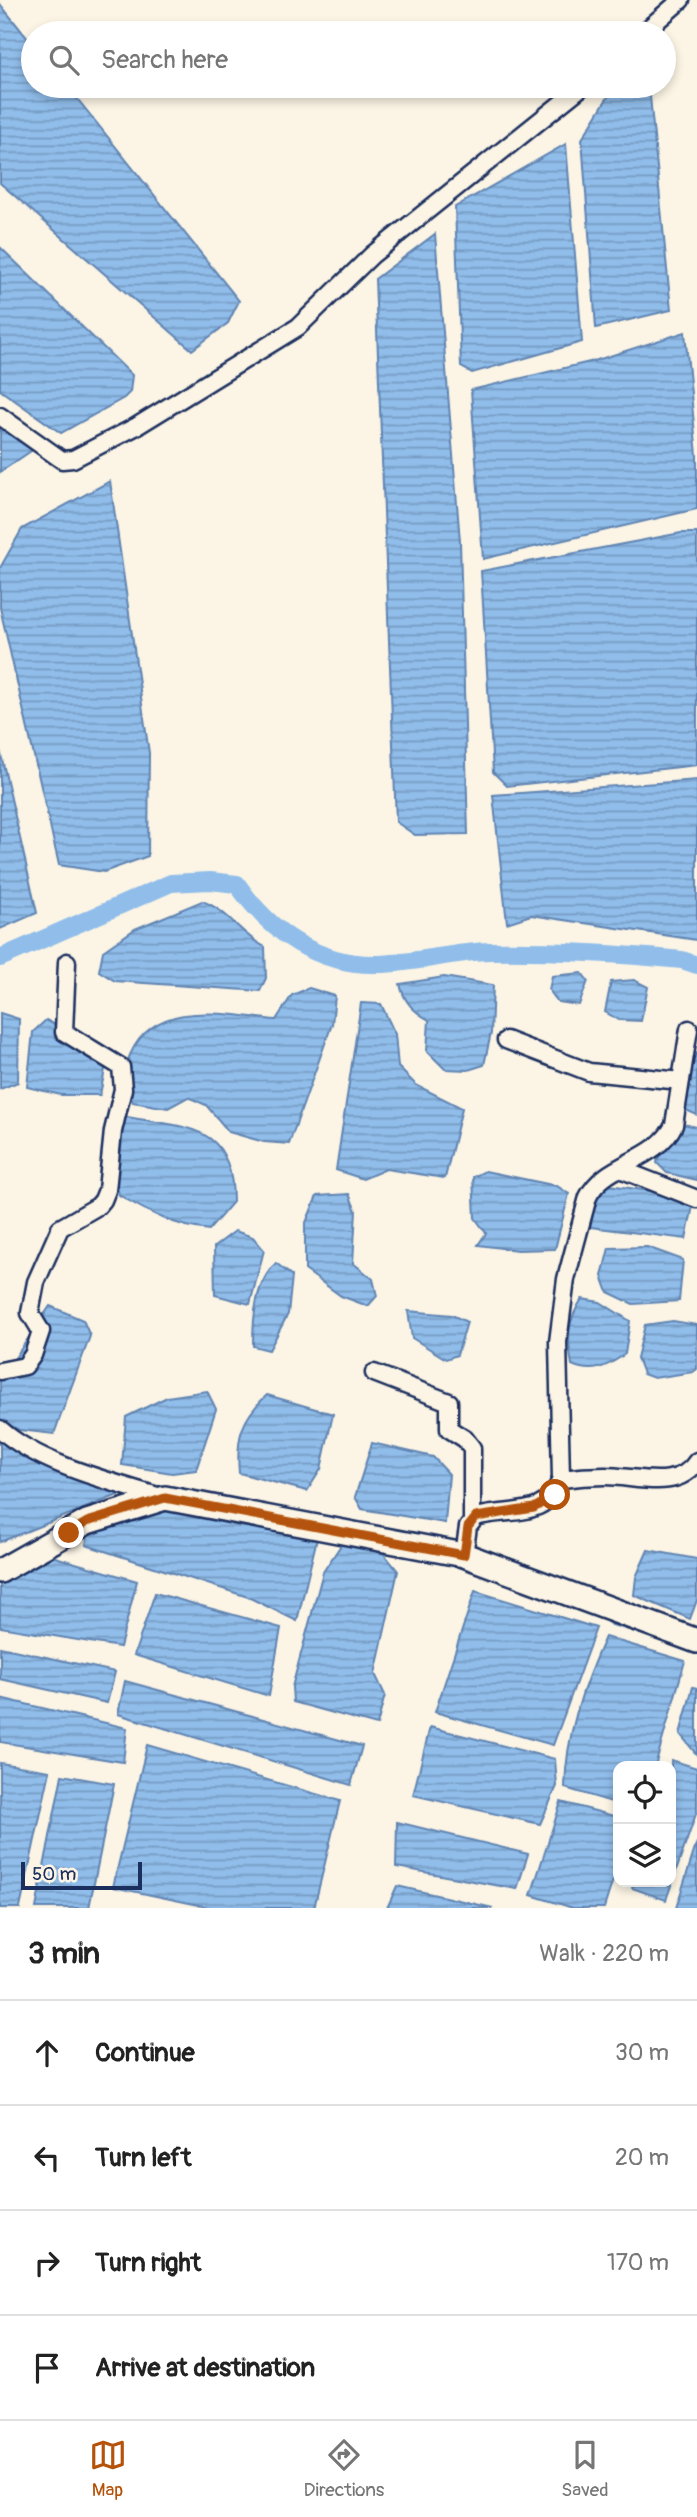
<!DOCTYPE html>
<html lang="en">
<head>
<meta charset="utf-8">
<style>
  :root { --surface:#fff; --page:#f2f2f2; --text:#222; --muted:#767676; --line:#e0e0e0; --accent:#b45309 }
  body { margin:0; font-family:Pangolin,sans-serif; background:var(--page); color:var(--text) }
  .controls { position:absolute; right:21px; bottom:21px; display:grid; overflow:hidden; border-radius:14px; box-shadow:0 4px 10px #0003 }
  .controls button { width:63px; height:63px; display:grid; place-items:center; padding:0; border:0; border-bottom:2px solid var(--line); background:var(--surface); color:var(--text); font:35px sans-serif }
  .scale { position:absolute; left:21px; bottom:18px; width:121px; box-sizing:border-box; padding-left:7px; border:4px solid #1b2f5e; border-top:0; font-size:19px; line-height:24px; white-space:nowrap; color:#1b2f5e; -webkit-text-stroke:5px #fcf5e5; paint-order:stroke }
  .stop { position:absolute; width:21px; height:21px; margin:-16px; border:5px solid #b45309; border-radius:50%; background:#fff }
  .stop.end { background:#b45309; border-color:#fff; box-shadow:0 2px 7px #0008 }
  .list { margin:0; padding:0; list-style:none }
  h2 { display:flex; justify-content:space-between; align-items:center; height:91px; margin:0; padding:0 28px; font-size:30px }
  h2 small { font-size:23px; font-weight:400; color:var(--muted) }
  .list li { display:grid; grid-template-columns:46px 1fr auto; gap:21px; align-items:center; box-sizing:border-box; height:105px; padding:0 28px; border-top:2px solid var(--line) }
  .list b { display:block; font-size:26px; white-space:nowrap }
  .list em { font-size:23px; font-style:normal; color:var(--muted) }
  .icon { flex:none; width:38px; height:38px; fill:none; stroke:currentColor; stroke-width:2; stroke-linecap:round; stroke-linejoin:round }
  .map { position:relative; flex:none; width:697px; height:1908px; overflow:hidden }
  .search { position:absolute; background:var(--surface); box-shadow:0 4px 10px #0003; left:21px; right:21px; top:21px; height:77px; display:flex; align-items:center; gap:18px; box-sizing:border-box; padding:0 24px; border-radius:38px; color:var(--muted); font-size:26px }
  .sheet { height:511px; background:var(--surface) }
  nav { display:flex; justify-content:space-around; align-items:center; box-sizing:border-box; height:98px; border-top:2px solid var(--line); background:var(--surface); font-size:19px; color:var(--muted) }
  nav a { display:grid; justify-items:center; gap:4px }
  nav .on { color:var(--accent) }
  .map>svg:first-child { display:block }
</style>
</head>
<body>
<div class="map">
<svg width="697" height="1908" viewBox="0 0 697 1908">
  <defs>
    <pattern id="water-rules" width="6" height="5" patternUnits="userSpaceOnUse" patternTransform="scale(1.75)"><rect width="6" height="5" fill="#90bdea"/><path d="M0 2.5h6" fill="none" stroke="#759ac1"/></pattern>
  </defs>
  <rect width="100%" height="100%" fill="#fcf5e5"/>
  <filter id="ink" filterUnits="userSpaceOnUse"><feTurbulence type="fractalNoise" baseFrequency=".0143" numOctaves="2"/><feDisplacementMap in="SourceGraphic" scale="14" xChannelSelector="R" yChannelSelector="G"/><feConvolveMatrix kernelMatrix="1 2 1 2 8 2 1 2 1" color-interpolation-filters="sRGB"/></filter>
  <g filter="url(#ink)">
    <path fill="url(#water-rules)" stroke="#6184b2" stroke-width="2" d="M0,4L33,45V86H67L239,301L228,323L192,350L0,183Z
      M636,86H649L671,310L596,328L582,139L611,92Z
      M566,144L582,342L472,373L461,367L455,207Z
      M435,234L460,541L468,834L415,835L396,822L375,279Z
      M0,247L132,375L130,392L124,398L61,433L0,390Z
      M685,332L697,455V509L483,559L471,390L594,361Z
      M0,421L34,449L0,472Z
      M110,481L149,753L148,856L104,872L59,865L0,608V568L22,529Z
      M681,533H697V765L507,786L493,772L481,571Z
      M0,750L37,913L0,929Z
      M697,780V940L531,915L507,923L493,795Z
      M202,901C228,910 241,935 265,947L266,978L260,991L115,981L99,971L103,951L135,929Z
      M582,973L588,981L579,1005L558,1002L549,990L552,976Z
      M444,977L493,985L491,1033L484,1065L468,1070L445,1069L427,1051L429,1020C413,1011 404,1002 400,984Z
      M634,980L648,987L641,1021L619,1020L605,1012L611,982Z
      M309,988L335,996L332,1024L289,1144L264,1142L229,1132L206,1105L188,1097L168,1108L133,1102C124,1088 123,1071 130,1055C155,997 227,1015 276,1020L292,995Z
      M361,1003L381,1004L395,1034L398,1067L416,1085L462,1108L445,1178L386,1169L363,1179L336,1170Z
      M0,1013L19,1019L18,1082L0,1089Z
      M46,1020L108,1054L100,1095H61L27,1087L33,1032Z
      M681,1050L697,1053V1115L677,1106L674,1068Z
      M123,1116C184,1129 233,1120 233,1202L209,1230C174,1226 149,1213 119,1195L112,1163Z
      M674,1122L697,1127V1180L667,1173L657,1163L662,1139Z
      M485,1171L557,1186L569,1194L555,1249L517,1250L478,1245L486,1233L475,1218L473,1177Z
      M602,1184L664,1193L693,1206L686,1239L591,1227L585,1217Z
      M349,1194L356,1211L353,1263L373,1279L377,1296L368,1306L341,1296L305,1270V1225L317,1196Z
      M235,1231L253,1237L264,1250L250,1304L215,1295L214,1247Z
      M647,1247L683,1260L679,1301L633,1304L608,1292L602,1276L609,1248Z
      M276,1263L292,1276L288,1314L269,1350L253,1346C253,1317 255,1283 276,1263Z
      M582,1299L600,1302L630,1321L625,1354C607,1367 592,1374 572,1365C567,1339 567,1321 582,1299Z
      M50,1306L83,1320L90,1336L54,1434L19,1430L0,1420V1380Z
      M408,1311L452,1315L467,1322L457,1355L446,1359L412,1338Z
      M673,1321L697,1325V1369L693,1372L654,1378L643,1374L637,1358L645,1325Z
      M207,1391L216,1409L196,1470L172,1473L122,1465L126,1417L167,1397Z
      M267,1395L333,1414L321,1469L307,1491L239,1473C236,1438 241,1419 267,1395Z
      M0,1440L84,1480L117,1489L118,1495L0,1542Z
      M372,1443L433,1457L449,1474L445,1523L362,1509L355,1497Z
      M172,1505L319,1530L297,1621L248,1597L86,1545L88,1533Z
      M343,1542L376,1544L398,1571L375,1674L385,1695L377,1725L293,1702L292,1687L323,1572Z
      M648,1550L697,1559V1600L690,1619L634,1595L636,1577Z
      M48,1555L137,1581L120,1647L0,1627V1578Z
      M475,1591L596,1628L553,1745L435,1712Z
      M155,1593L281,1628L269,1696L134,1655Z
      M605,1637L685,1661L655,1766H618V1804L565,1788C566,1735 583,1685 605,1637Z
      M0,1647L115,1672L107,1703L0,1679Z
      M125,1681L362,1746L351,1785L118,1714Z
      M693,1687L697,1688V1755L680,1734Z
      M0,1698L127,1728L123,1762L0,1742Z
      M430,1727L555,1759L557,1786L540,1824L413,1795Z
      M147,1745L340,1801L314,1908H213L113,1887Z
      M671,1760L697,1768V1811L666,1900L632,1888L634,1882H671Z
      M0,1763L50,1771L20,1908H0Z
      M62,1775L114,1784L89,1908H36Z
      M561,1802L618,1817V1864L604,1908H573L531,1895Z
      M397,1822L528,1854L517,1889L396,1867Z
      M697,1842V1908H676Z
      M397,1886L493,1908H387Z"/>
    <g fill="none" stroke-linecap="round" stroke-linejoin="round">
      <path stroke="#6184b2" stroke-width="5" d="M602,1616L611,1623L644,1633"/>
      <path stroke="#90bdea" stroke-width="18" d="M0,958L171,883L210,881L237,884C270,932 318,966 379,964C416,963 453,952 490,951C555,950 617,954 682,960L697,965"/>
      <defs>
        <path id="street" d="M643,33L681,0
          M0,416L62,460L73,459L137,426L298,327L372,255L583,86
          M506,1040L589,1072L681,1081
          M620,1169L697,1199
          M0,1371L25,1366L33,1355L41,1331L30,1313L36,1282L60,1228L98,1206L103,1200L107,1190L113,1131L123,1089L121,1067L64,1032L67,962
          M374,1373L449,1402V1429L465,1439L472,1448V1519
          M0,1429C40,1465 113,1482 164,1498
          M561,1479C576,1477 590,1476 605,1476C636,1476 678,1492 697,1461
          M464,1555L468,1527L476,1517C512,1507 545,1521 561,1479L558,1342L566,1279L588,1197C605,1162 656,1162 674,1125L689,1029"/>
        <path id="secondary" d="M0,1571L87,1522L165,1498L464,1555L697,1641"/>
      </defs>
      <use href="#street" stroke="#1b2f5e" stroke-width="21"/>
      <use href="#secondary" stroke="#1b2f5e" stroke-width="28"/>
      <use href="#street" stroke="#fcf5e5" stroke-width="16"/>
      <use href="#secondary" stroke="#fcf5e5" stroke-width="23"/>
    </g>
  </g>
  <g fill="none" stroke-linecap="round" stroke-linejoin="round" filter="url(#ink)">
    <path stroke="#b45309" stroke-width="9" d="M69,1533L87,1522L165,1498L464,1555L468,1527L476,1517L534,1508L555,1495"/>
  </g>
</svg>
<div class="controls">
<button><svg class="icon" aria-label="locate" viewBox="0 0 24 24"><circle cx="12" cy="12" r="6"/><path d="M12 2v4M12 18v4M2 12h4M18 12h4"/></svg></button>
<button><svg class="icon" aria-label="layers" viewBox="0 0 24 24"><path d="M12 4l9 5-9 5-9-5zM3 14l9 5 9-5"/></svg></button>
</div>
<div class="scale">50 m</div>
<div class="stop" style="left:555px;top:1495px"></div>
<div class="stop end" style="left:69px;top:1533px"></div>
<div class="search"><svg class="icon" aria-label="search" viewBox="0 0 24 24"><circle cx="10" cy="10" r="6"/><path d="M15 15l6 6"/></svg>Search here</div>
</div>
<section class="sheet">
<h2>3 min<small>Walk · 220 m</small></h2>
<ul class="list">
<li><svg class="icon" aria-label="ahead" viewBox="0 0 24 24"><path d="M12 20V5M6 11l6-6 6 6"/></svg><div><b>Continue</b></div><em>30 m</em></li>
<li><svg class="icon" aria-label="left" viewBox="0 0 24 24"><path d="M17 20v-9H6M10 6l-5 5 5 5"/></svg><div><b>Turn left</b></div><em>20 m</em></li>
<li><svg class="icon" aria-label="right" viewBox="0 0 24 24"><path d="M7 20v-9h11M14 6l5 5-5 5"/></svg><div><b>Turn right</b></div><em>170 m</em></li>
<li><svg class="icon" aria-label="arrive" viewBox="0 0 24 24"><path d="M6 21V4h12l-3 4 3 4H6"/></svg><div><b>Arrive at destination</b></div></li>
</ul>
</section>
<nav>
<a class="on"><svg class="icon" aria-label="map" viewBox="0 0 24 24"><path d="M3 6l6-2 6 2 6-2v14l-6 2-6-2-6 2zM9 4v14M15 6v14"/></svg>Map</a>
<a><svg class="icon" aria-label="directions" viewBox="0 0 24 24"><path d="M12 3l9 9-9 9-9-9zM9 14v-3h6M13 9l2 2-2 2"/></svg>Directions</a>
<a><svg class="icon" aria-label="saved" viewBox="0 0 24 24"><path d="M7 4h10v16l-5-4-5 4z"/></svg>Saved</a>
</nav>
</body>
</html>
